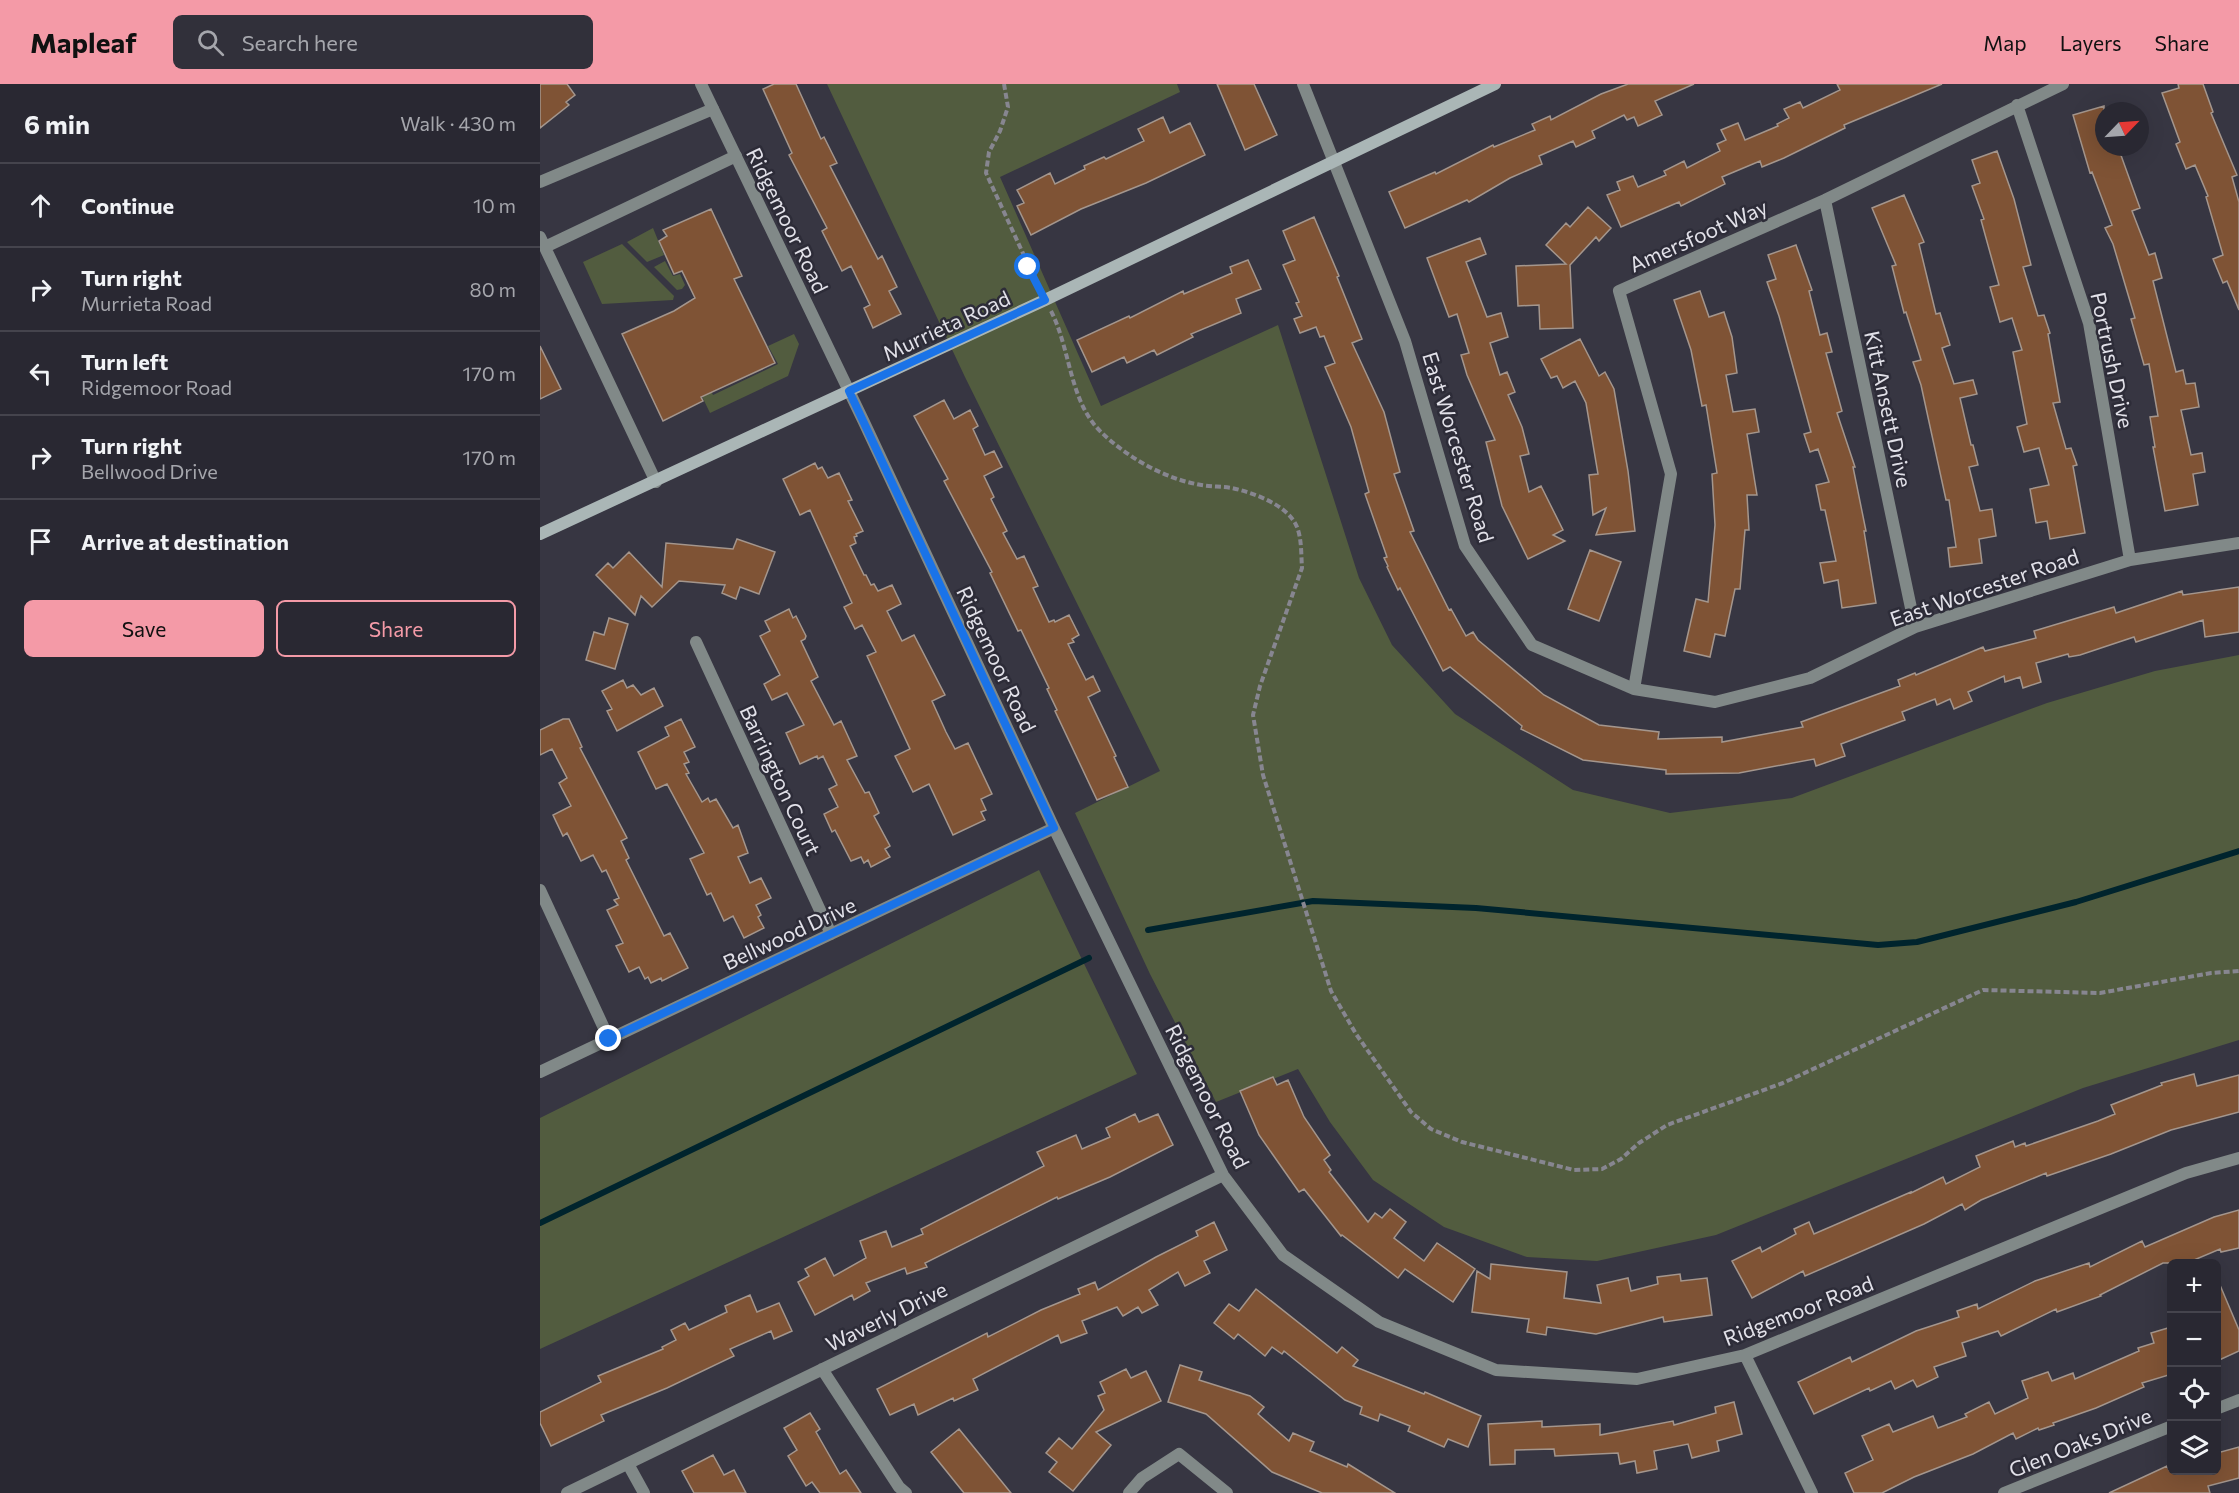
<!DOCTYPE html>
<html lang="en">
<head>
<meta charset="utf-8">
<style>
  :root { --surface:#292832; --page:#31303a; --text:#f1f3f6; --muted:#a5a6ac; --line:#45444d; --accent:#f49aa7 }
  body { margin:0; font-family:Commissioner,sans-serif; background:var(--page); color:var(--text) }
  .controls { position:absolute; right:18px; bottom:18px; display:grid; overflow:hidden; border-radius:9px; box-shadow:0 6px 24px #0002 }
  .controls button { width:54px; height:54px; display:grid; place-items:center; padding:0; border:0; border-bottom:2px solid var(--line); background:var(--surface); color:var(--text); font:30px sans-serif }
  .compass { position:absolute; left:1555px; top:18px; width:54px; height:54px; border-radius:50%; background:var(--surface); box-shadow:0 6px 24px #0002; rotate:65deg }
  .stop { position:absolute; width:18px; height:18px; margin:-14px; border:4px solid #1a73e8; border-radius:50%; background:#fff }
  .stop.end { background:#1a73e8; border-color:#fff; box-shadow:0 2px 6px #0008 }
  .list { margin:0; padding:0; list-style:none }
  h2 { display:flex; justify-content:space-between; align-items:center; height:78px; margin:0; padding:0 24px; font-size:26px }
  h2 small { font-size:20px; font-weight:400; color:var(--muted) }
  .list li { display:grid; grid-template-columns:39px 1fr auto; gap:18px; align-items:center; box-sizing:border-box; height:84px; padding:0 24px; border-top:2px solid var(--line) }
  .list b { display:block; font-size:22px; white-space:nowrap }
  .list p { margin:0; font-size:20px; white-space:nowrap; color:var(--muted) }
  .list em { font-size:20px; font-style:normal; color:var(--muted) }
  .actions { display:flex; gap:12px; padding:18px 24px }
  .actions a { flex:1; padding:14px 0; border:2px solid var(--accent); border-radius:9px; text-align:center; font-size:21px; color:var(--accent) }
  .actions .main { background:var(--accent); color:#111 }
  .icon { flex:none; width:33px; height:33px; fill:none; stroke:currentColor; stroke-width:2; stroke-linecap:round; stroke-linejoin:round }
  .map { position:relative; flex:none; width:1699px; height:1409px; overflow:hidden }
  header { display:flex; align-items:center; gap:36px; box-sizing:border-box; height:84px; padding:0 30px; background:var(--accent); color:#111 }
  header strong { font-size:28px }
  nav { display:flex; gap:33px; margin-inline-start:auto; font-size:21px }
  .search { width:420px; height:54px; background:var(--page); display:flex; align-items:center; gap:15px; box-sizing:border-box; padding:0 21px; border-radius:9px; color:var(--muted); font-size:22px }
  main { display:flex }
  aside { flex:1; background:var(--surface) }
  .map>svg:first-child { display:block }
</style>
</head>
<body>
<header>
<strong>Mapleaf</strong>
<div class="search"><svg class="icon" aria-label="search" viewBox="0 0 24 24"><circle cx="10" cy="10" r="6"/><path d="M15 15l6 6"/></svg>Search here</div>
<nav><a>Map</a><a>Layers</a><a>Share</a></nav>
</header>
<main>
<aside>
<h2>6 min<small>Walk · 430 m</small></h2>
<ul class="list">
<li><svg class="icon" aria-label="ahead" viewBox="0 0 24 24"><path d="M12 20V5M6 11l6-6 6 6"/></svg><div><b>Continue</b></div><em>10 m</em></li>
<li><svg class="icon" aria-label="right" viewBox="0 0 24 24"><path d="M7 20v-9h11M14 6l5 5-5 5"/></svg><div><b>Turn right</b><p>Murrieta Road</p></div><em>80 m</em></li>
<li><svg class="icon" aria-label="left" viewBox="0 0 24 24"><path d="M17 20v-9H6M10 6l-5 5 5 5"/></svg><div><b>Turn left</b><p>Ridgemoor Road</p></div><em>170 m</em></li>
<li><svg class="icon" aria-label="right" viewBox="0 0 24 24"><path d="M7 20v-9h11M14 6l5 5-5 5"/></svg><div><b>Turn right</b><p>Bellwood Drive</p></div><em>170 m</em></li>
<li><svg class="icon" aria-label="arrive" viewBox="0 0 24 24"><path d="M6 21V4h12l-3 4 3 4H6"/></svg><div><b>Arrive at destination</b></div></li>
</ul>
<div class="actions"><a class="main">Save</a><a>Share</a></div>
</aside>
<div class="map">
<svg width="1699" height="1409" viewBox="0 0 1699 1409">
  <rect width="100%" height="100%" fill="#373642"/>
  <path fill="#525c3f" d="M287,0H637L640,8L460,93L561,322L738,241L819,494L852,561L915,630L1033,706L1130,729L1252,714L1507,619L1615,587L1699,571V956L1543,1004L1176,1151L1057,1177L987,1173L904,1143L833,1096L790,1038L758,985L676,1018L610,890L535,729L620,687L425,293Z
    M113,144L124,171L107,178L87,158Z
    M82,160L134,212L133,216L62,220L43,178Z
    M125,177L133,192L140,190L145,201L142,205L137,206L114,183Z
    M254,250L259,260L248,292L170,329L145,277L154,274L173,311L238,280L228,262Z
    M499,786L597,990L0,1265V1034Z"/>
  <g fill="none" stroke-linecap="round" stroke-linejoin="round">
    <path stroke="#00242d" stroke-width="6" d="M608,846L773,817L936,824L1338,861L1377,858L1536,818L1699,767
      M0,1139L549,874"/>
  </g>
  <path fill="#7f5335" stroke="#a4968d" stroke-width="1.5" d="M0,0H27L35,11L26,18L29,21L0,44Z
    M234,0H256L281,55L284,53L297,79L290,82L338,175L342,172L357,203L349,207L361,230L333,244L324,224L330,221L311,182L302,187L282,147L287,144L249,71L252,69L223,5Z
    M677,0H714L737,51L705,66Z
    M1088,0H1154L1115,17L1122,31L1098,42L1094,33L1087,36L1084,31L1052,47L1055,54L1036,63L1033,57L999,72L1002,80L970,94L929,118L927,116L865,144L849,108L895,88L896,90L953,61L954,63L995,46L992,40L1010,32L1011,36L1061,10Z
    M1297,0H1402L1304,41L1305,44L1244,74L1222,83L1220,77L1182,93L1185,100L1141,122L1139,118L1081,143L1067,111L1080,106L1077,98L1093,92L1098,103L1126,91L1124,87L1144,77L1147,84L1180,67L1177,60L1186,56L1181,46L1198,39L1205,56L1238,42L1237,40L1249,34L1244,25L1260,18L1263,24L1300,6Z
    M1638,0H1663L1673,28L1671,29L1697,91L1692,93L1699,118V226L1687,197L1683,199L1673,175L1683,171L1666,113L1668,112L1655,81L1646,85L1636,60L1640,58L1622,9L1639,4Z
    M1564,22V63H1578L1600,124L1592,127L1609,171L1615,169L1622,194L1613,197L1636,288L1643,286L1646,300L1655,299L1659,323L1641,326L1651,371L1662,369L1665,388L1653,390L1658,421L1625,427L1613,363H1615L1610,333L1618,332L1609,280L1604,281L1591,235L1595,234L1573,160L1565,144L1572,141L1552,88L1550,89L1533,31Z
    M623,33L630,49L650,39L665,71L606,99L541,125L491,151L477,122L484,119L477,106L510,89L515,100L545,85L544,82L564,73L566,75L604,57L598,45Z
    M1457,67L1474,115L1491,181L1483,183L1498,232L1504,231L1510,249L1508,250L1520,318L1513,319L1526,365L1531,364L1537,381L1533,382L1545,449L1510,455L1507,437L1496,439L1490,405L1509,401L1499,364L1484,368L1477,343L1487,340L1473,268L1482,266L1472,234L1460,238L1450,203L1459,201L1441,136L1444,135L1432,102L1440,99L1432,76Z
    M1364,111L1384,158L1379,160L1396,230L1400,229L1410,261L1402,264L1414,300L1433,296L1437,310L1420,314L1431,361H1433L1438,381L1429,383L1440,427L1452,425L1456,452L1439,455L1442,479L1410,483L1408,464L1416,463L1409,416H1406L1381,301L1373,278L1381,276L1366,228L1364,229L1352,182L1356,181L1332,124Z
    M1048,123L1071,144L1059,157L1056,153L1030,181L1033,244L1000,245L999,221L978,222L976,182L1026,180L1006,161L1026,139L1030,143Z
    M171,125L202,192L194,195L235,279L161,313L163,317L123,337L82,250L134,227L155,214L142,187L134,190L119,157L127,152L123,146Z
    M774,133L799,192L797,193L822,255L812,259L844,328L860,388L854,390L874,447L870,448L909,526L911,525L926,552L933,548L938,556L1004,611L1059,641L1119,648L1118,655L1182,653V658L1263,643L1261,638L1360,602L1358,596L1375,589L1376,591L1443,563L1445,567L1496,554L1494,547L1574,523L1576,529L1642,507L1643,511L1699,503V548L1665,553L1663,536L1596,558L1594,553L1540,571L1529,573L1528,570L1496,579L1501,598L1483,604L1480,593L1465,598L1464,592L1428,608L1432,617L1414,625L1410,615L1397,621L1395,615L1362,628L1365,636L1301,660L1305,672L1276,682L1274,675L1199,689L1126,690V686L1043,676L981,645L982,642L910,583L903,587L860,504L858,506L847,483L848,482L844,474L847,473L825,410L829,408L811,343L785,283L795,279L784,252L780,253L776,243L760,249L754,235L762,232L756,219L759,218L743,181L755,176L743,147Z
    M940,154L946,170L926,178L947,233L961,229L968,253L950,259L960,291L967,288L975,308L968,311L982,343L989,370L980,372L989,408L1001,402L1023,446L1013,451L1025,457L988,475L962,422L946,358L955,356L927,291L921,271L929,269L917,230L909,233L887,174Z
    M1256,161L1272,206L1269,207L1280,251L1287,249L1292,268L1286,269L1302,327L1297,329L1315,383H1313L1326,447H1324L1336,519L1302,524L1298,496L1284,499L1280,479L1296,477L1285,426H1281L1276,401L1289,398L1278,365L1270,368L1264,350L1271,348L1239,232L1227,198L1236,195L1228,171Z
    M708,176L721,205L696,215L701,229L651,250L653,253L617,271L614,266L587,279L584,273L552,288L537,256L589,232L590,234L643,207L644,210L692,189L690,183Z
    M1160,207L1169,233L1184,228L1192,253L1197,289L1186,291L1193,328L1215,325L1219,348L1207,350L1217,411H1207L1209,446H1205L1200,505H1195L1185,552L1175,550L1170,573L1144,567L1156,515L1168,518L1175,441L1172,390L1177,389L1166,321L1162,322L1151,266L1134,216Z
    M1040,255L1059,292L1065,288L1074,305L1088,387L1095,447L1056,451L1066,424L1053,431L1049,391L1058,390L1046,319L1035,297L1023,304L1017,292L1011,294L1001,275Z
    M0,262L21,305L0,315Z
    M404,316L414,335L430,326L438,342L433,345L445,371L454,367L462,383L444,392L454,413L451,415L467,447L463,449L477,475L484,472L498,502L493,504L509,538L514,536L515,538L529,531L539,551L532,555L534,558L528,560L546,596L553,592L560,607L548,613L576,672L574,673L588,703L557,716L515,627L517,626L507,605L509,604L481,546L478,547L450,489L452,488L404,397L408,395L374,332Z
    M275,379L278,385L282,383L288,394L299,389L312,416L308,417L323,447L316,450L317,452L314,453L316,459L310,462L324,491H326L331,501L334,500L338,507L352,501L361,520L347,527L362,557L374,551L405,611L392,617L406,648L415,665L428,659L452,710L441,715L446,726L441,728L445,736L413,751L389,700L373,708L355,672L370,665L327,572L336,568L322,541L315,545L304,523L312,519L270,426L260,431L243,395Z
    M197,455L235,468L219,510L200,503L196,515L182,509L185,501L139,497L112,523L101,512L95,531L56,491L68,479L73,484L89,468L122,503L126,459L193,465Z
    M1050,466L1081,478L1059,537L1028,525Z
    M249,525L253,534L256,532L266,552L265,555L261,557L278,593L271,597L294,641L301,637L317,672L307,676L325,709L329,708L339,729L334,732L350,762L345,765L350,773L331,783L328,776L324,779L321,773L311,777L295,746L292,748L284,730L298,723L289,705L297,701L283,672L278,675L277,672L260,680L246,649L264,641L247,609L232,616L224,600L240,591L220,552L230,547L225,537Z
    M69,534L88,540L75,585L46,576L54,548L64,551Z
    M83,596L87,604L93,601L101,611L114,604L123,622L77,647L67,627L72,625L62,607Z
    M23,635H29L38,654L42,663L40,664L87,754L81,757L89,774L86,776L124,852L130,849L148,884L122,897L121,894L111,899L108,893L105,895L99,883L89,888L76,862L83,859L67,826L78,821L74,816L79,814L66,786L62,788L53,771L41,777L27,749L23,752L13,731L31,722L19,699L27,694L12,665L0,671V646Z
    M141,635L155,663L144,668L149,678L144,680L149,689L146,690L162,718L168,714L170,718L176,715L193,744L198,741L208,769L198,773L210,799L221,794L231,814L216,821L221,831L218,833L224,844L204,854L193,832L184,837L171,809L167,811L150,775L164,769L127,700L116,705L98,668L129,652L125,643Z
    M1654,990L1657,1002L1699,991V1028L1631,1046L1571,1070L1507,1092L1506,1089L1441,1116L1425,1126L1422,1120L1384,1140L1265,1192L1263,1187L1212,1214L1192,1177L1220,1163L1222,1168L1256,1150L1254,1145L1269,1138L1274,1150L1371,1108V1109L1403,1093L1406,1100L1440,1083L1436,1072L1473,1057L1475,1063L1485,1059L1486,1062L1558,1037L1575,1030L1571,1021L1622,1001L1621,999Z
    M733,993L737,1001L748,996L764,1033L790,1071L784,1076L791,1086L789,1088L828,1138L835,1129L842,1134L850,1125L866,1138L854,1154L884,1177L897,1159L935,1185L913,1218L865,1185L858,1194L802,1151L801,1152L764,1105L759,1108L719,1051L700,1007Z
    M595,1030L599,1038L618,1030L633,1061L570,1093L518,1115L517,1113L385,1179L387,1183L367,1190L365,1184L326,1199L330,1207L314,1216L312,1211L275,1231L258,1198L269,1192L265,1185L285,1174L294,1192L326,1174L320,1157L346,1147L352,1163L383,1150L381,1145L504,1082L497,1068L536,1051L542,1065L570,1053L566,1044Z
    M1699,1126V1164L1681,1168L1680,1165L1647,1179H1623L1560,1211L1561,1212L1517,1228L1516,1225L1461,1252L1458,1247L1422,1259L1426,1272L1394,1283L1398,1293L1377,1303L1373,1296L1355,1305L1351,1297L1330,1307L1329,1304L1274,1330L1258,1298L1310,1273L1312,1278L1376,1247L1419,1233L1417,1227L1437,1220L1438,1225L1495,1197L1549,1179L1550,1183L1602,1157L1605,1163L1674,1133Z
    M674,1138L687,1166L664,1177L670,1189L645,1202L638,1188L609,1206L618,1221L602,1229L598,1223L583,1232L577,1223L542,1237L547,1249L521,1259L518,1251L433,1295L438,1306L414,1317L413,1314L378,1331L374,1320L350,1331L337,1305L447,1249L448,1253L501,1226L540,1210L538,1205L555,1198L558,1206L616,1173L658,1152L656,1147Z
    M951,1180L1027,1188L1024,1214L1061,1219L1057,1201L1088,1194L1091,1207L1118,1200L1117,1193L1140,1190L1141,1197L1167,1194L1172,1231L1124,1238L1123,1233L1056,1250L1007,1243L1006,1251L987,1248L989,1235L932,1228L937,1187L950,1195Z
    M1677,1194L1699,1246V1267L1677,1277Z
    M716,1205L797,1269L802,1263L818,1276L813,1282L884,1310L885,1308L941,1332L928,1363L908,1355L904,1363L868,1347L870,1342L840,1330L838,1337L820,1330L822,1323L805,1316L744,1267L742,1270L732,1263L725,1272L698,1250L694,1255L674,1239L689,1220L699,1227Z
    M210,1211L217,1228L239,1219L252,1247L234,1255L231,1247L190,1265L194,1272L127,1304L61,1331L64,1337L11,1362L0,1339V1328L61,1298L58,1292L123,1265L122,1263L136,1256L131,1246L145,1239L149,1246L187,1228L185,1222Z
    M1628,1244L1632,1254V1290L1602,1299L1604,1303L1556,1324L1513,1339L1514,1341L1499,1346L1498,1344L1476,1355L1473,1349L1433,1370L1374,1393L1342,1409H1314L1305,1389L1333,1376L1322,1352L1349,1340L1353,1348L1393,1332L1398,1344L1427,1333L1425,1330L1449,1318L1455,1330L1488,1314L1482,1297L1508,1288L1512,1297L1533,1289L1535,1295L1599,1267L1598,1264L1614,1259L1611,1249Z
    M640,1281L662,1288L659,1296L710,1312L724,1323L718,1330L749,1357L753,1349L774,1358L770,1367L807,1383L808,1380L855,1409H782L732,1388L666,1330L628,1318Z
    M586,1285L591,1294L606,1287L621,1317L556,1348L571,1361L533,1407L509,1388L517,1378L506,1369L519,1354L532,1365L564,1326L558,1312L565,1309L560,1298Z
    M1194,1318L1202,1350L1177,1357L1179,1367L1152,1374L1148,1360L1114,1367L1117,1385L1097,1389L1095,1377L1080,1380L1078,1369L1015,1372L1014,1365L975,1366V1380L950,1381L948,1340L1002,1337V1343L1060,1340V1351L1133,1337L1134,1341L1176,1329L1175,1323Z
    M270,1329L280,1345L276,1348L300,1390L306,1386L321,1409H280L272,1398L266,1402L248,1372L257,1366L244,1344Z
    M419,1345L471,1409H424L391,1368Z
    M1699,1363V1394L1668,1402L1670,1409H1569L1627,1382L1629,1386H1677V1369Z
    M173,1371L184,1391L194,1386L206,1409H154L142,1387Z"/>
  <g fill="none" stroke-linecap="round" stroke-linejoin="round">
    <path stroke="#878690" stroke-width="4" stroke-dasharray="6 3" stroke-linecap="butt" d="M464,0L468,23L460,47L449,68L446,89L499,204
      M511,227C531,266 529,317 561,348C586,372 621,393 656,400C668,403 680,402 692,404C714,409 748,421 757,443C762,456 761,471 762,484L720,602L713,631L723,691L791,907L816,950L871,1028L891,1045L922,1058L1034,1086L1062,1085L1081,1075L1099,1059L1127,1041L1243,999L1443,906L1560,909L1671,889L1699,887"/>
    <path stroke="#818988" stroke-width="12" d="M0,98L173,25
      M0,153L116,398
      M5,163L196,72"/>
    <path stroke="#818988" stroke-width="12" d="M161,0L323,336L514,744L683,1091L743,1171L839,1238L956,1286L1097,1295L1205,1271L1646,1089L1699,1074
      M763,0L865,257L925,462L992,561L1094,605L1175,618L1270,594L1375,543L1590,476L1699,459
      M1477,21L1549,239L1590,476
      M1285,116L1375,543
      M156,558L291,850
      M1094,605L1131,390L1079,207L1285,116L1523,0
      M0,806L69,955
      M0,988L514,744
      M1205,1271L1272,1409
      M282,1285L359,1403L366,1409
      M1676,1325L1699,1316
      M88,1380L104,1409
      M27,1409L683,1091
      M589,1409L602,1394L639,1370L687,1409
      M1464,1409L1632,1342"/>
    <path stroke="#aab6b6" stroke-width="12" d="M0,450L505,216L955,0"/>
  </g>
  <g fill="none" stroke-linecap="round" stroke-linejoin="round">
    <path stroke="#1a73e8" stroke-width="8" d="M69,955L514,744L309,307L505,216L488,183"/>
  </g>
  <g text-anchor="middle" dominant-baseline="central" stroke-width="5" stroke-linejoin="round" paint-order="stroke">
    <g font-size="21" fill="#e2e1e9" stroke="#2d2c38">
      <text transform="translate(248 136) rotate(64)">Ridgemoor Road</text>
      <text transform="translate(1158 151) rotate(-24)">Amersfoot Way</text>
      <text transform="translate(406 241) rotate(-25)">Murrieta Road</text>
      <text transform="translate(1573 276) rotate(78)">Portrush Drive</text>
      <text transform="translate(1349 325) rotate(78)">Kitt Ansett Drive</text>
      <text transform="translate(919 363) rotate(73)">East Worcester Road</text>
      <text transform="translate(1444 503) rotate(-19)">East Worcester Road</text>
      <text transform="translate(457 575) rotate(65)">Ridgemoor Road</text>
      <text transform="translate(241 696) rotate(65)">Barrington Court</text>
      <text transform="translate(249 849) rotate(-25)">Bellwood Drive</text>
      <text transform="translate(668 1012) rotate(63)">Ridgemoor Road</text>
      <text transform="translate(1258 1226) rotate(-21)">Ridgemoor Road</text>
      <text transform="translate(346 1232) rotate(-26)">Waverly Drive</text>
      <text transform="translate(1540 1358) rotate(-22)">Glen Oaks Drive</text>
    </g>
  </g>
</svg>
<div class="controls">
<button>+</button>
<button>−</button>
<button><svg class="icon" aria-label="locate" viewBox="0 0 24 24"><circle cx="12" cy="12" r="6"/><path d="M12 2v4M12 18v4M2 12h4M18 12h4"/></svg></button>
<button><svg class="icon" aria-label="layers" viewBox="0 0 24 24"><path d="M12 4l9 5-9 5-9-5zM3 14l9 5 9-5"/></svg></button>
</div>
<svg class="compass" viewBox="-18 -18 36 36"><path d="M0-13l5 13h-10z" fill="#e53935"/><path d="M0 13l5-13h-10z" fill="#a5a6ac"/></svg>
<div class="stop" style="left:488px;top:183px"></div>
<div class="stop end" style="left:69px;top:955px"></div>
</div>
</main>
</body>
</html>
